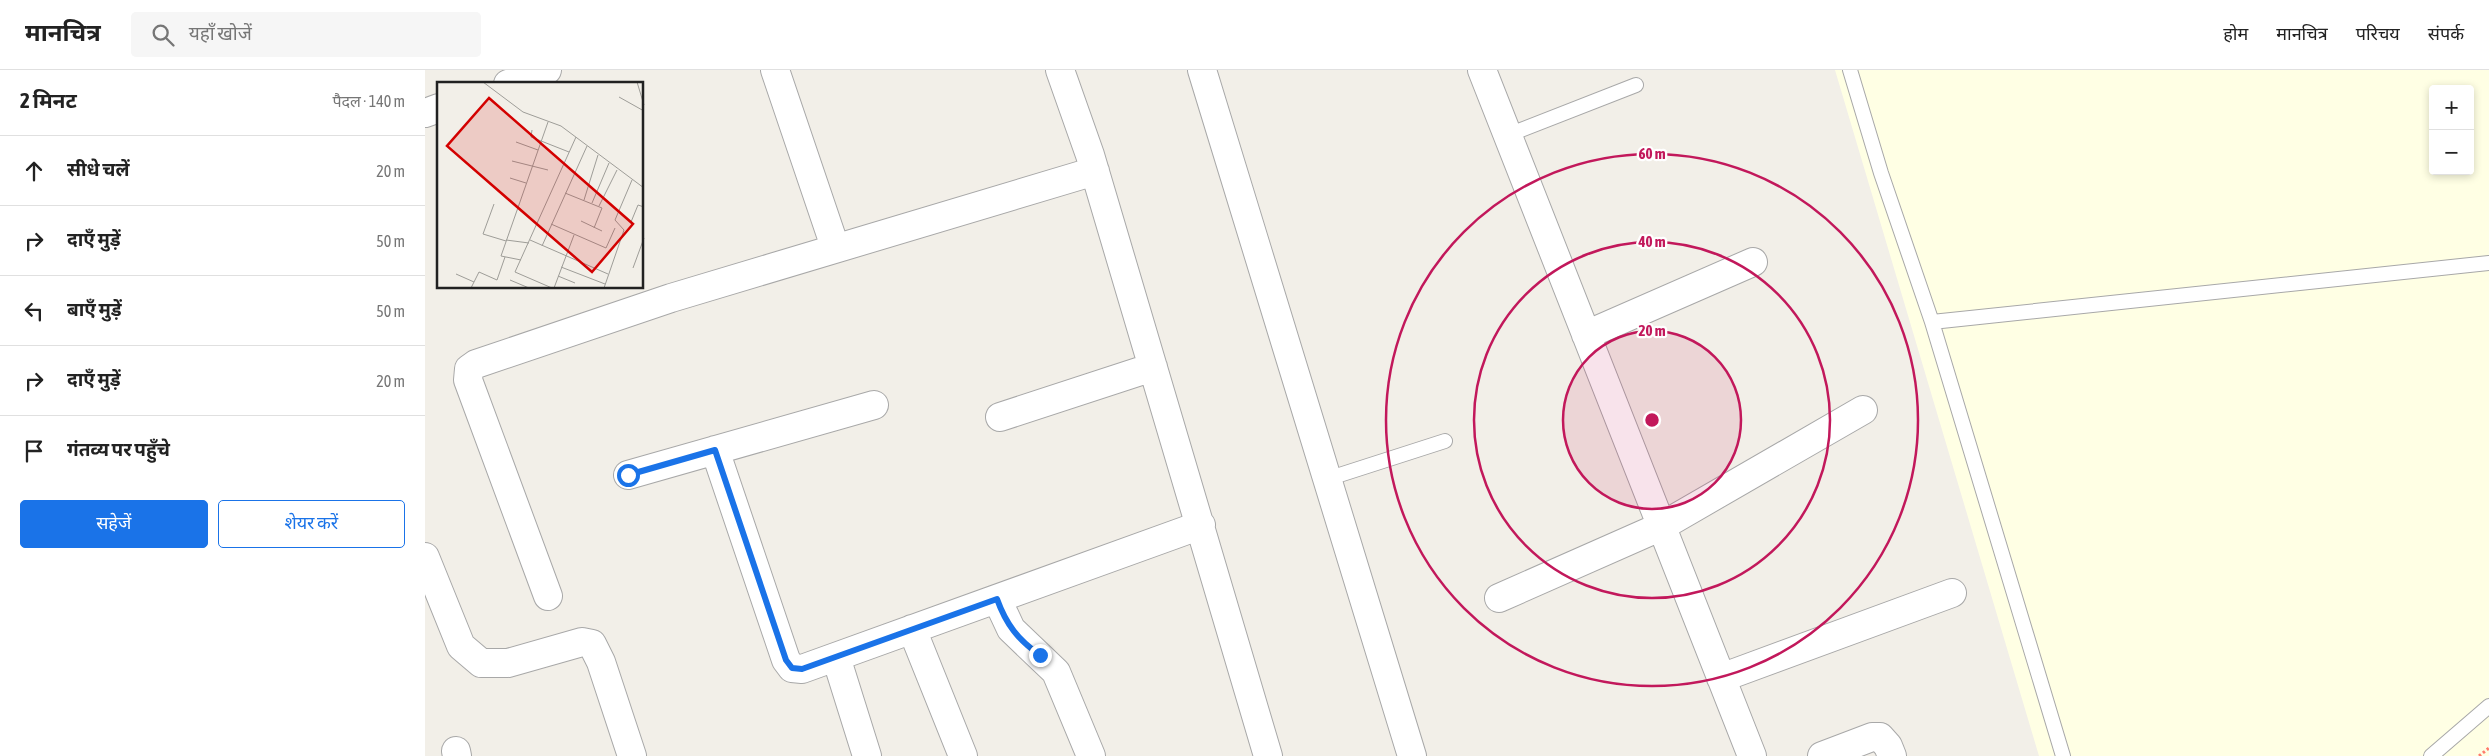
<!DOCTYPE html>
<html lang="hi">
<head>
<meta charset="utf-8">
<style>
  :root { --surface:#fff; --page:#f6f6f6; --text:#222; --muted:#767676; --line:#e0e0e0; --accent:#1a73e8 }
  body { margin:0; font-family:"Asap Condensed","Noto Sans Devanagari",sans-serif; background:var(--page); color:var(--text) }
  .controls { position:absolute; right:15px; top:15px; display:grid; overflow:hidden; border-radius:5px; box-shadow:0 2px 8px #0003 }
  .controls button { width:45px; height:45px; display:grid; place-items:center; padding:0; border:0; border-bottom:1px solid var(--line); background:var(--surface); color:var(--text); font:25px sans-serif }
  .stop { position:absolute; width:15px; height:15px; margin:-11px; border:4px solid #1a73e8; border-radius:50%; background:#fff }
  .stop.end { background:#1a73e8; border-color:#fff; box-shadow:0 1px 5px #0008 }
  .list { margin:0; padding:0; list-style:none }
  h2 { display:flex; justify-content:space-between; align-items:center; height:65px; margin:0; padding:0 20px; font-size:21px }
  h2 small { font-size:16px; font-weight:400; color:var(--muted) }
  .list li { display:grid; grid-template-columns:32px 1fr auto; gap:15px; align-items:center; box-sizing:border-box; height:70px; padding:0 20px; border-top:1px solid var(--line) }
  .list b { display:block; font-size:19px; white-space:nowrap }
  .list em { font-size:16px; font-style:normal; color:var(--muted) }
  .actions { display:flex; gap:10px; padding:15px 20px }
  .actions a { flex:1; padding:11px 0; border:1px solid var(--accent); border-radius:5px; text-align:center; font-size:18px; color:var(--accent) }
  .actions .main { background:var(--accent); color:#fff }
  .icon { flex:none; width:28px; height:28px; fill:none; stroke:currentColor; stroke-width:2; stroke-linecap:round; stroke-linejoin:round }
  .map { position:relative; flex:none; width:2064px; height:686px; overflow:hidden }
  header { display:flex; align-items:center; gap:30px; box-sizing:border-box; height:70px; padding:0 25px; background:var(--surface); border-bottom:1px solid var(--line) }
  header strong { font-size:24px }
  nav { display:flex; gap:28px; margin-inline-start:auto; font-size:18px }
  .search { width:350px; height:45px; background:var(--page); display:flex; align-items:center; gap:12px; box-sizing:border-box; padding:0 18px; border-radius:5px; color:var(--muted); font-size:19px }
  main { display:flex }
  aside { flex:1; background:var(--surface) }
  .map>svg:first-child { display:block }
</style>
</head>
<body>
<header>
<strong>मानचित्र</strong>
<div class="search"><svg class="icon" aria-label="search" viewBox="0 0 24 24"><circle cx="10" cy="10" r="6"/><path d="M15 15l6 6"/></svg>यहाँ खोजें</div>
<nav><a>होम</a><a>मानचित्र</a><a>परिचय</a><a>संपर्क</a></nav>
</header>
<main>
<aside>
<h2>2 मिनट<small>पैदल · 140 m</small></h2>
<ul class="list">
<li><svg class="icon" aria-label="ahead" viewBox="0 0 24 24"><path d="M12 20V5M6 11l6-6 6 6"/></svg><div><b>सीधे चलें</b></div><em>20 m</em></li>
<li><svg class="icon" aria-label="right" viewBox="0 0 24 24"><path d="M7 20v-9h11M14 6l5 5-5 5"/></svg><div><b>दाएँ मुड़ें</b></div><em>50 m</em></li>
<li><svg class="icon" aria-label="left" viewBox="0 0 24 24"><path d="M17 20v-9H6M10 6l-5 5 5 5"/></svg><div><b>बाएँ मुड़ें</b></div><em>50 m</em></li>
<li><svg class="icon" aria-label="right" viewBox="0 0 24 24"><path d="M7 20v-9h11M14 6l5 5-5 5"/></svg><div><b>दाएँ मुड़ें</b></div><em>20 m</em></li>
<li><svg class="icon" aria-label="arrive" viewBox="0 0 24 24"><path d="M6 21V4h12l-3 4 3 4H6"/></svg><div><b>गंतव्य पर पहुँचे</b></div></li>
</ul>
<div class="actions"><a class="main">सहेजें</a><a>शेयर करें</a></div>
</aside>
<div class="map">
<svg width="2064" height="686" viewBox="0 0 2064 686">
  <rect width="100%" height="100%" fill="#f2efe8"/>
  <path fill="#ffffe4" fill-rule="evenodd" d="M1410,0H2064V686H1614ZM2008,19H2045V101H2008Z"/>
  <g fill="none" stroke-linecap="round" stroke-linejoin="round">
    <defs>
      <path id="service" d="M1425,0L1456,103L1507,252L1638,686
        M1083,65L1211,15
        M1507,252L2064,193
        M902,409L1020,371
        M2006,686L2064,636"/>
      <path id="minor" d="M350,0L410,177
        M635,0L665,85L843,686
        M777,0L987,686
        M1057,0L1327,686
        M83,14L122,0
        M0,43L14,38
        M1161,265L1328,192
        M575,347L728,297
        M290,380L361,590L367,598L377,599L776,455
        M203,405L449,335
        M0,487L36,576L56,593H83L157,572L167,574L176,592L207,686
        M123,526L43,310L44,299L51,294L246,228L670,101
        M1074,528L1237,456L1438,340
        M572,529L586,559L631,602L666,686
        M487,559L538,686
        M411,587L442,686
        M1296,608L1527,523
        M31,681L32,686
        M1397,686L1447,667H1455L1463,676L1467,686"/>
    </defs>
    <use href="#service" stroke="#a8a8a8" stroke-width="16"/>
    <use href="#minor" stroke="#a8a8a8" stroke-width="30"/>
    <path stroke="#ff7c6c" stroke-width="3" stroke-dasharray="2.5 2.5" stroke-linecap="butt" d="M2054,686L2064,678"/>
    <use href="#service" stroke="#fff" stroke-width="14"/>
    <use href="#minor" stroke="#fff" stroke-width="28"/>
  </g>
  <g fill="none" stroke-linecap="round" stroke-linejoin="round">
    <path stroke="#1a73e8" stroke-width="6" d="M203,405L290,380L361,590L367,598L377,599L572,529C581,554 593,570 615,585"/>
  </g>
  <circle cx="1227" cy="350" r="89" fill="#c2185b" fill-opacity=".12"/>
  <g fill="none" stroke="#c2185b" stroke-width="2.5">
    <circle cx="1227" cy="350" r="89"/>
    <circle cx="1227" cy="350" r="178"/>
    <circle cx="1227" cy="350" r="266"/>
  </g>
  <g transform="translate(12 12)">
    <rect width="206" height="206" fill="#f2efe8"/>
    <path fill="none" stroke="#9e9d98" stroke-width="1" d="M46,0L86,30L124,44L207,106M200,0L207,23M182,15L207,29M95,48L94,55L132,70M79,60L101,68M75,79L111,88M73,96L89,101M128,111L165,126L157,146M147,118L161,73M155,121L172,81M57,122L46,152L69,159M162,124L180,88M144,139L165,149M194,140L201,123L207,125M114,142L169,166L178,146M69,158L92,161M93,158L171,192M105,164L150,64M84,178L64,174L111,40M124,185L168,202M196,186L207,156M19,192L37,200M121,194L138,201M73,198L92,206M34,206L42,190L60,198L68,175M115,206L78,190L139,55M117,206L137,153M167,206L187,148L178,138L195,98"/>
    <path fill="#d30100" fill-opacity="0.15" stroke="#d30100" stroke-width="2.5" d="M52,16L196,142L155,190L10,64Z"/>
    <rect width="206" height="206" fill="none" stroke="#212121" stroke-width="2.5"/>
  </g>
  <circle cx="1227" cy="350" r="8" fill="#c2185b" stroke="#fff" stroke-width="2.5"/>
  <g font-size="15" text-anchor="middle" font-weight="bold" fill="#c2185b" stroke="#fff" stroke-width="4.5" stroke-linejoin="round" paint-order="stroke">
    <text x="1227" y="89">60 m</text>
    <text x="1227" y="177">40 m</text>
    <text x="1227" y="266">20 m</text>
  </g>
</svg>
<div class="controls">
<button>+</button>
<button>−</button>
</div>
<div class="stop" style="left:203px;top:405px"></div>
<div class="stop end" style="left:615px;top:585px"></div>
</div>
</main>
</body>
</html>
